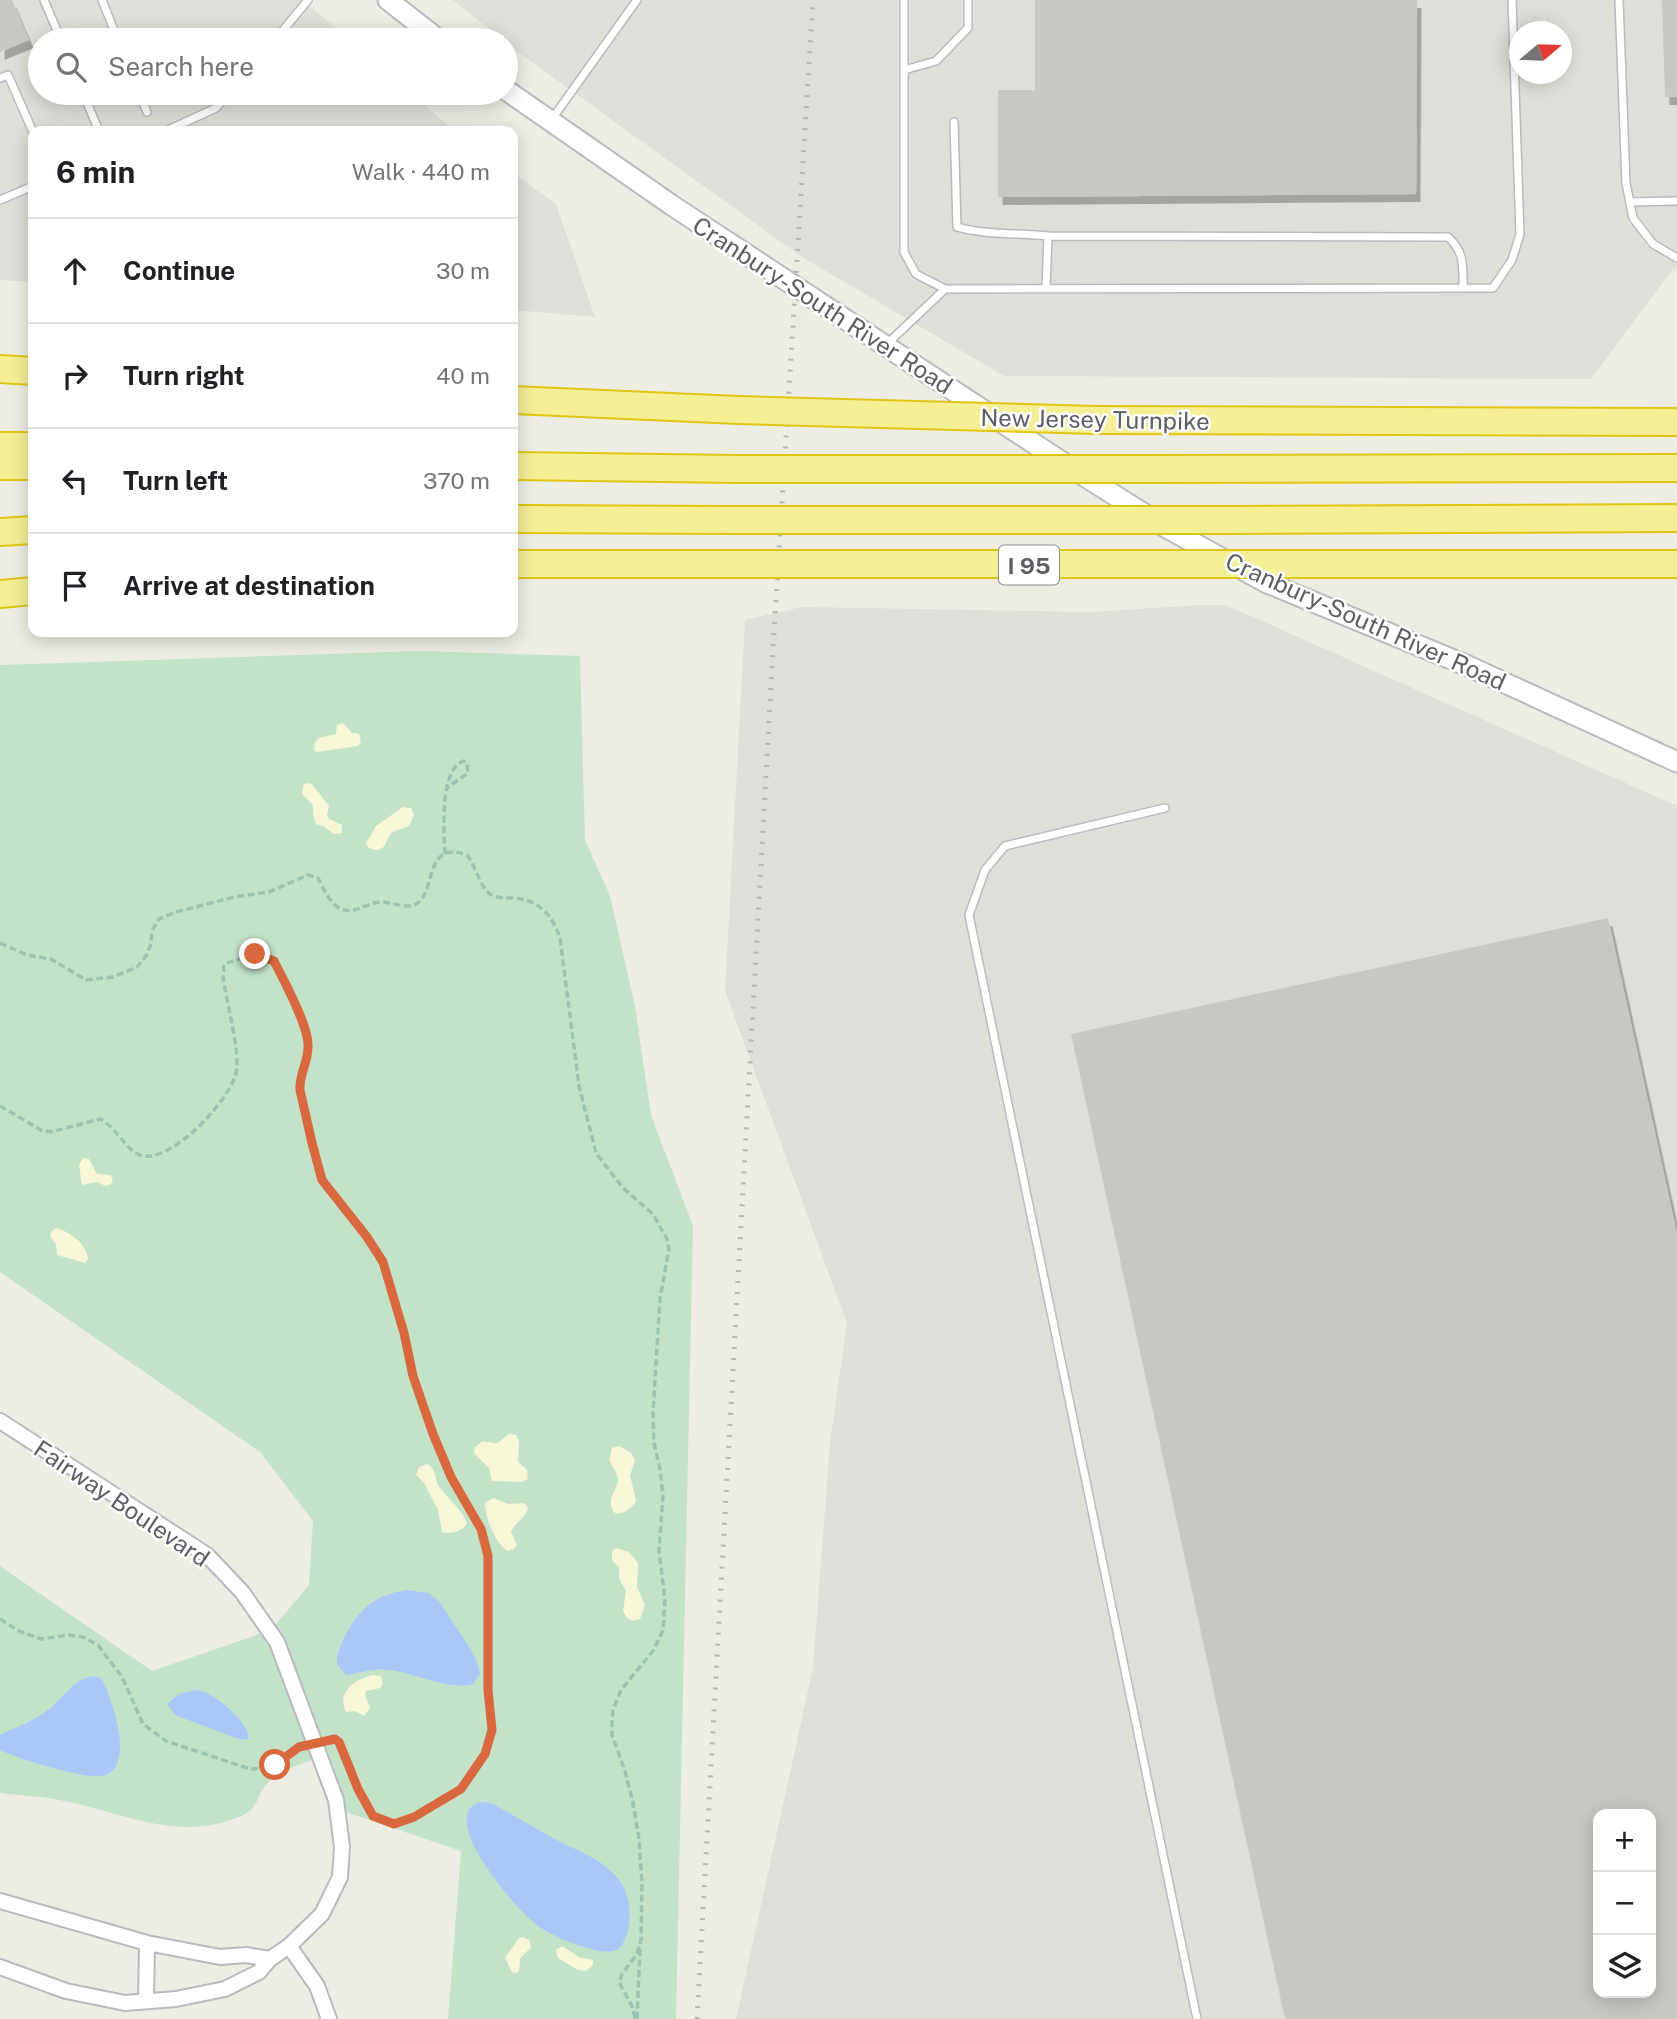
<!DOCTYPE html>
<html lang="en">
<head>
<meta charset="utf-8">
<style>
  :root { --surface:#fff; --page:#f6f6f6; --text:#202124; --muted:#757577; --line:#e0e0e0 }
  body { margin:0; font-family:"Public Sans",sans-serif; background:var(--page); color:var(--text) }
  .controls { position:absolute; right:21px; bottom:21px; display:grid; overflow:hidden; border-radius:14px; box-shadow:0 4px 18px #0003 }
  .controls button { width:63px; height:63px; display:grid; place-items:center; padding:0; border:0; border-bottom:2px solid var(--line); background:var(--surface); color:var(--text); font:35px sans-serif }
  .compass { position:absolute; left:1509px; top:21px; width:63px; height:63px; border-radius:50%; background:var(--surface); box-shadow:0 4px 18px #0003; rotate:71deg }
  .stop { position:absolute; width:21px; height:21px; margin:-16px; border:5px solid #da683e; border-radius:50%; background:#fff }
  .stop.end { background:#da683e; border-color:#fff; box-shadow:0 2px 7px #0008 }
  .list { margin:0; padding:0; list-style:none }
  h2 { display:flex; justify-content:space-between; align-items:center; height:91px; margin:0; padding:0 28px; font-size:30px }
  h2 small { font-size:23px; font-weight:400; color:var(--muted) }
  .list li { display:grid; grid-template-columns:46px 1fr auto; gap:21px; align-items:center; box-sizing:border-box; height:105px; padding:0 28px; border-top:2px solid var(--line) }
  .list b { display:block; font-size:26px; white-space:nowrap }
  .list em { font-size:23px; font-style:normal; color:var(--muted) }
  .icon { flex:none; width:38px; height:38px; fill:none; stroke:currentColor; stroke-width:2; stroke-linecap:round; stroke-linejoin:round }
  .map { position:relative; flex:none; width:1677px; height:2019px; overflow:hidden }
  .search { position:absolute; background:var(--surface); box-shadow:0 4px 18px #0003; left:28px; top:28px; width:490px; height:77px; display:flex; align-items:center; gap:18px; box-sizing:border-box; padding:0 24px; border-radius:38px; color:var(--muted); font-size:26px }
  .panel { position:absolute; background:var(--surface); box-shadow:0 4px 18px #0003; left:28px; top:126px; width:490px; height:511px; border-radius:14px }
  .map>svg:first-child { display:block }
</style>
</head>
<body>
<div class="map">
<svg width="1677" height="2019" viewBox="0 0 1677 2019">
  <defs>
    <filter id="shadow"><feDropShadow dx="4.5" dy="8" stdDeviation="0" flood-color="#0004"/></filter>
  </defs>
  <rect width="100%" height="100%" fill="#edede4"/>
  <path fill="#dfdfd9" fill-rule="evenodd" d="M0,0H303L349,40H40V93H410L455,131H33V282L0,280Z
    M453,0H1677V269L1672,270L1591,379L1004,376L802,257L508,45L506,40H503ZM1520,32H1562V74H1520Z
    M513,173L556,204L595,317L513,310Z
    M1200,605H1226L1677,806V2019H736L813,1668L830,1443L847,1323L725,991L745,620L802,607L1092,612ZM1598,1814H1651V1993H1598Z"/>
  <path fill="#c3e3c9" d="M419,651L580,656L585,840L610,896L635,1006L651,1115L693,1226L676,2019H448L461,1851L343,1811L323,1756C306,1762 273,1772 263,1789C256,1801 256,1810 241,1816C179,1843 125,1813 64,1801C43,1796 21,1796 0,1793V1566L152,1671L271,1630L309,1585L313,1521L260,1452L0,1272V665Z"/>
  <path fill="#f7f6d6" d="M343,723L352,733L359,734L361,742L358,746L317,752L314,750L315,742L319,738L336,734L337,725Z
    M306,783L312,784L329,806L327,815L329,819L342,825V833L334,834L323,826L316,824L313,814V805L302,794L303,786Z
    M403,807L411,808L414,815L409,826L392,832C385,841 386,855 369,848L366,843L376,826Z
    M83,1158L89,1159L97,1174L110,1175L113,1178L111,1184L106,1186L96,1182L82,1185L79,1165Z
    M56,1228C69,1231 88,1245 88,1259L85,1263L57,1255L56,1244L50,1236L51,1232Z
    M509,1434L516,1435L519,1441L518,1462L527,1470L528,1479L521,1482L492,1481L489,1468L474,1453L475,1447L483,1441C503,1445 494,1444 509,1434Z
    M619,1446L631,1453L635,1461L630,1475L636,1501C629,1513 610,1522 611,1501C611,1494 618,1488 618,1480C618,1473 612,1466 609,1460L612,1448Z
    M427,1464C437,1469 434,1479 440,1488C449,1500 461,1508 467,1523C464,1531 450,1535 442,1532L438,1510L424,1483L416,1475L419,1467Z
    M493,1498L508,1504L524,1503L528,1508C525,1519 515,1522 511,1532L517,1545L514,1549L507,1551C494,1540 486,1520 485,1503Z
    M617,1548L629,1552L638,1563L637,1587L645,1605L640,1619L633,1621L627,1618L623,1611L626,1591L619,1578V1568L612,1560V1551Z
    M373,1675L381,1676L383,1684L380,1688L366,1691L365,1694L370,1708L364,1716L355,1711L346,1712C336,1692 355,1679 373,1675Z
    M523,1937L529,1940L531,1947L520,1959L519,1971L516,1973L512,1972L505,1958L519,1938Z
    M562,1946L579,1957L593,1960V1965L586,1971L578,1970L558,1958L556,1950Z"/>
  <path fill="#aac7f8" d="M407,1590L428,1593L439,1601L471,1650L478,1665L480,1674L473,1684C451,1691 414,1673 390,1670C375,1667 361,1673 346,1675L337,1664V1656C349,1620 368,1595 407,1590Z
    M94,1676L102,1679C112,1700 135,1762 106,1775C91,1782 16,1758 0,1750V1735L3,1733C19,1727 35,1720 49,1709C65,1697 72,1679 94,1676Z
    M196,1690C213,1691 247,1721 249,1737L247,1740L236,1738L175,1715L167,1704L179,1694Z
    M481,1802L491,1803C512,1814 532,1827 553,1838C573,1849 598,1857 614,1874C633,1892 635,1929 619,1949C608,1954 598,1951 588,1948C570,1943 553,1936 538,1926C518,1912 433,1815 481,1802Z"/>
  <path fill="#c9c7c2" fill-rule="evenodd" filter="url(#shadow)" d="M0,0H12L29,40L0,52Z
    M1035,0H1417L1416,194L998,197V90H1035Z
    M1662,0H1677V97H1665Z
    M1608,918L1677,1234V2019H1285L1071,1034ZM1598,1814H1651V1993H1598Z"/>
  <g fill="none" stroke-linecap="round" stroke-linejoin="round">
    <defs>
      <path id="service" d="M44,0L61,40
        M102,0L118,40
        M904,0V252L916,274L945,289L1493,288L1512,260L1520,234L1512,0
        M1619,0L1626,183L1633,218L1653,244L1677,258
        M275,40L308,0
        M904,70L936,61L968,28V0
        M0,78L8,75L33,132
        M83,93L99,131
        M139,93L147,112
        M552,119L637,0
        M954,122L957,227C986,235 1018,233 1048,236L1046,288
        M166,131L216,108L229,93
        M0,200L33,186
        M1630,202L1677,201
        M1048,236L1448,237C1465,252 1463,268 1463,288
        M887,344L945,289
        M1165,808L1005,846L985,870L969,915L1197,2019"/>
      <path id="minor" d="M0,1421L207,1555L242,1592L277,1642L336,1800L342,1847L340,1877L322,1914L289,1946L270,1959L259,1972L225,1989L176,1999L125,2003L66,1991L0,1967
        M0,1901L147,1943L220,1957L246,1955L270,1959
        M289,1946L317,1986L329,2019
        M146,2001L147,1943"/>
      <path id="secondary" d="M388,0L439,40
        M506,90L673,206L1062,462L1165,527L1265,582L1468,666L1677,762"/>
      <path id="motorway" d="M0,369L33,371
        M513,400L739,410
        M1096,420L1677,422
        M0,446H33
        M0,466H33
        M513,466L736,469
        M1149,469L1677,468
        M513,519L734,520
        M1232,520L1677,518
        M0,532L33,530
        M513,564H731
        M1327,564H1677
        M0,594L33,591"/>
    </defs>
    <use href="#service" stroke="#b9babf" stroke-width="10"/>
    <use href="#minor" stroke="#b9babf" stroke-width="18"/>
    <use href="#secondary" stroke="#babbc1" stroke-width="23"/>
    <use href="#motorway" stroke="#dec613" stroke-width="30"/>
    <path stroke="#9cc3af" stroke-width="3.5" stroke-dasharray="7 3.5" stroke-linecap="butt" d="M445,854C444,833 439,768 464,761L467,763L468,773L448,787
      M0,943L27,955L51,959L86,980L113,977L137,967L146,956L151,944L152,931L159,919L176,912L234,897L269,892L308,875L318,878C323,888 330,904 341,909C356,915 369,901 383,902C395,903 410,911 420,901C435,886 426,840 467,855C476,866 479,886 490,894C496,898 504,898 512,898C538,899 552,914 560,938L579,1086L596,1153L623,1188L653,1214L667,1239L669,1249L660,1299L653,1413L654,1443L660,1469L663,1496L659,1550L665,1600L663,1630L653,1651L621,1690L613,1710L612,1724V1735L625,1771L633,1803L639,1839L642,1883L641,1940L637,1954L622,1974L619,1982L633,2008L635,2019
      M0,1106L41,1130L51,1132L100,1119C117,1127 127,1154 144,1156C174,1160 230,1100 236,1073C241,1054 226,1000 223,977L224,964L255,954L274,961C283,979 310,1028 308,1047C308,1063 299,1074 301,1090L311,1143L322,1180L367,1237L383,1262L404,1333L413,1376L439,1453L481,1529L485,1542L488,1570V1690L492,1730L485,1754L461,1789L404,1822L394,1824L376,1819L358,1789L339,1742L335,1739H328
      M0,1619L19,1631L41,1639L69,1635L83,1637L98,1645L122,1677L143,1724L166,1741L250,1769L268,1768L301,1747
      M637,2019L640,1949"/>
    <use href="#service" stroke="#fff" stroke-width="7"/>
    <use href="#minor" stroke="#fff" stroke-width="14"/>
    <use href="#secondary" stroke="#fff" stroke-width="19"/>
    <use href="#motorway" stroke="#f4ee95" stroke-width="26"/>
    <path stroke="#b4b5b5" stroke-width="5" stroke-dasharray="2 9" stroke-linecap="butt" d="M697,2019L773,649L813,0"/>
    <defs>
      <path id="motorway-bridge" d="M739,410L1096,420
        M736,469H1149
        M734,520H1232
        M731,564H1327"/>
    </defs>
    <use href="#motorway-bridge" stroke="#dec613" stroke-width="30" stroke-linecap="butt"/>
    <use href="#motorway-bridge" stroke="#f4ee95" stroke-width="26"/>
  </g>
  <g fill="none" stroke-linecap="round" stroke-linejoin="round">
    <path stroke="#da683e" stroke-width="9" d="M255,954L274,961C283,979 310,1028 308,1047C308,1063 299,1074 300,1090L312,1143L322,1180L367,1237L383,1262L404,1333L413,1376L433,1434L451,1477L481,1529L488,1556V1690L492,1730L485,1754L461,1789L414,1817L394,1824L373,1816L358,1789L339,1742L335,1739L299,1747L275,1765"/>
  </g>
  <g text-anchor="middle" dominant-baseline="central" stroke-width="5" stroke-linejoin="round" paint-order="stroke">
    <rect fill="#fff" stroke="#8d8e92" stroke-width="2" x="999" y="545.5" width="60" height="39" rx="5"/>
    <g font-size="23" font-weight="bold" fill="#5c5e64">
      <text x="1029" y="565">I 95</text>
    </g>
    <g font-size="24" fill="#5c5e64" stroke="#fff">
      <text transform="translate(823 305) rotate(33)">Cranbury-South River Road</text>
      <text transform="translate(1095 419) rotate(1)">New Jersey Turnpike</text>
      <text transform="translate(1366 621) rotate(24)">Cranbury-South River Road</text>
      <text transform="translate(122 1503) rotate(34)">Fairway Boulevard</text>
    </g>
  </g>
</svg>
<div class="controls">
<button>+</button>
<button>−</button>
<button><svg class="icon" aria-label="layers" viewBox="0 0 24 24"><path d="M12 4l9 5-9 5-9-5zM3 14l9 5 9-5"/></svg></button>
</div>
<svg class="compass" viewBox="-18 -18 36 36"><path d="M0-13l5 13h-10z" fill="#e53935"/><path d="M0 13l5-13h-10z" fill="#757577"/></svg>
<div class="stop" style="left:275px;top:1765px"></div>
<div class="stop end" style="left:255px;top:954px"></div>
<div class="search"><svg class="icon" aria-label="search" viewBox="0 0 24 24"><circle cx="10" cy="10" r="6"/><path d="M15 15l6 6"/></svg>Search here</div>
<section class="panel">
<h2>6 min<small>Walk · 440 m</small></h2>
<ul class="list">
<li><svg class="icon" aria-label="ahead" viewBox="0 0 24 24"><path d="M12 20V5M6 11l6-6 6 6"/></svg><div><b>Continue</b></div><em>30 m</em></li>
<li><svg class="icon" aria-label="right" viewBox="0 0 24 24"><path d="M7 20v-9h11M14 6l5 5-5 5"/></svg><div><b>Turn right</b></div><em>40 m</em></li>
<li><svg class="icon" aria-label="left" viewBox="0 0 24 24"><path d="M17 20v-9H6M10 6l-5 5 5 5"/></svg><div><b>Turn left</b></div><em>370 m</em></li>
<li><svg class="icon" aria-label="arrive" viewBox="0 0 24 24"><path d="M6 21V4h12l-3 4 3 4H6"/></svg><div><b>Arrive at destination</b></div></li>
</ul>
</section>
</div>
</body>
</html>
